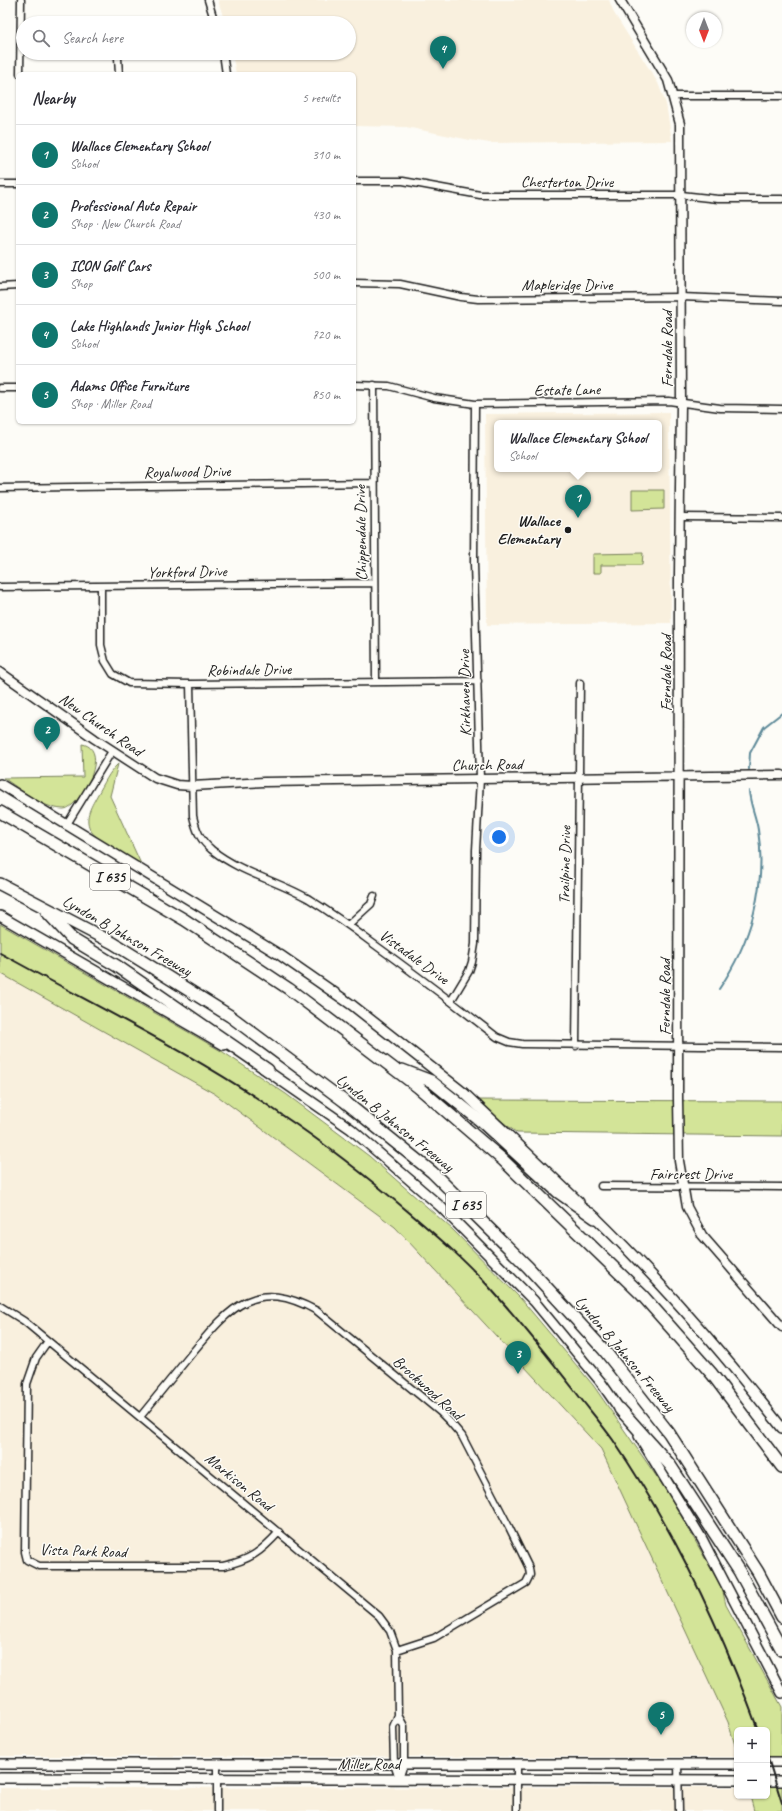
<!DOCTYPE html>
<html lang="en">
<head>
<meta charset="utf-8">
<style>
  :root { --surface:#fff; --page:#f7f7f7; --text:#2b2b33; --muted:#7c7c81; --line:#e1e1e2; --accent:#0f766e }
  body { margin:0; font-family:Caveat,sans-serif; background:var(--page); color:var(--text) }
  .controls { position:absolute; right:12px; bottom:12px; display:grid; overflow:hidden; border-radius:6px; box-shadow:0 1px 3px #0004 }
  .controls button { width:36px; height:36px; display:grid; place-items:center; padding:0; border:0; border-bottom:1px solid var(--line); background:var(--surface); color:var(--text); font:20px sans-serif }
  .compass { position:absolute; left:686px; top:12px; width:36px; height:36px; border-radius:50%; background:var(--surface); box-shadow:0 1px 3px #0004; rotate:180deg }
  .you { position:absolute; left:499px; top:837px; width:14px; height:14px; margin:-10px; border:3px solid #fff; border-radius:50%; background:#1a73e8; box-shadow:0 0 0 6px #1a73e833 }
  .badge { display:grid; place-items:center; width:26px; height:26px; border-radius:50%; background:var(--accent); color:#fff; font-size:13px; font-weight:700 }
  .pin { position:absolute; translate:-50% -33px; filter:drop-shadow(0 1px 2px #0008) }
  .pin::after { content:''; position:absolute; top:21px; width:14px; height:12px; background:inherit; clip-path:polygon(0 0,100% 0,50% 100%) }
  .popup { position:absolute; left:494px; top:420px; width:168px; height:52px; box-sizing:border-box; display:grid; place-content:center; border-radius:6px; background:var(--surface); filter:drop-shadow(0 1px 3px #0005); font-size:13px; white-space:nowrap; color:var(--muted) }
  .popup b { font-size:15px; color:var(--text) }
  .popup::after { content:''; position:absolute; left:50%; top:100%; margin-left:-8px; border:8px solid transparent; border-top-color:var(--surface) }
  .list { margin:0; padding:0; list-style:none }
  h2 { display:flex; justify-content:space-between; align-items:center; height:52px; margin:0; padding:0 16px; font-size:17px }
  h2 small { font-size:13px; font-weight:400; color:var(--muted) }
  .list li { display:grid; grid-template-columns:26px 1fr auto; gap:12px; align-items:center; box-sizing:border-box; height:60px; padding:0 16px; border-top:1px solid var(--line) }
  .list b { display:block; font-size:15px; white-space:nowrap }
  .list p { margin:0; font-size:13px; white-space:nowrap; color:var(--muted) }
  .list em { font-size:13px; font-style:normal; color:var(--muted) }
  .icon { flex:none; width:22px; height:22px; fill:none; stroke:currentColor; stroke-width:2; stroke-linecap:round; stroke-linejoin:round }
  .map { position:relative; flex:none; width:782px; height:1811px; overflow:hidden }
  .search { position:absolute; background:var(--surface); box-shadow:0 1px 3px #0004; left:16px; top:16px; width:340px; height:44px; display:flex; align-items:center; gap:10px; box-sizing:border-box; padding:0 14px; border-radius:22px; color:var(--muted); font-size:15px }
  .panel { position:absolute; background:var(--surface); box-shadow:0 1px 3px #0004; left:16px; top:72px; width:340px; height:352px; border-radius:6px }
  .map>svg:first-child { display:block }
</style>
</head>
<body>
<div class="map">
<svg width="782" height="1811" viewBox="0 0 782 1811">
  <rect width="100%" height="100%" fill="#fdfcf7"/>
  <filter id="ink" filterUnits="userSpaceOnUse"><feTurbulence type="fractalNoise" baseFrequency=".025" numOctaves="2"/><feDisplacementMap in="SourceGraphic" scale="8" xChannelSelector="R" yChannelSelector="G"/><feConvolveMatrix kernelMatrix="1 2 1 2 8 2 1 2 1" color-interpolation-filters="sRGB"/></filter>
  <g filter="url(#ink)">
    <path fill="#f9f0de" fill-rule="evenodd" d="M218,0H609L614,13L658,83L666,104L672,141L490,143L470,140L406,127L354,126V74H236L232,53H349V23H225Z
      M669,412L671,623L487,625L485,414ZM497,423H659V469H497Z
      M0,973L215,1094L395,1227L601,1449L728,1722L737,1757L0,1756Z
      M737,1787V1796H750L754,1811H0V1788Z"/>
    <path fill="#d3e498" stroke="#78805a" d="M632,490H664V509L632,510Z
      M643,553L642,565H601V573H593V554Z
      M82,744C113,749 79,810 63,809C41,808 21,789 3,778L83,777Z
      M118,764L110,796L141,864C129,857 95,841 90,829C84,817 92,805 98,794C104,784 109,772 118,764Z
      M0,924L223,1052L286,1094L369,1156L452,1229L521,1299L593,1385L668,1493L722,1588L726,1605L782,1707V1757L767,1758V1730H737V1752L728,1722L601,1449L395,1227L215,1094L0,973Z
      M474,1100L782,1101V1136L517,1133Z
      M767,1786H782V1811H754L750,1796H767Z"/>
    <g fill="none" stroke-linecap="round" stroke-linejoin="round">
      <path stroke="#5d8998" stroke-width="2" d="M749,769L750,753L764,727L782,713
        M719,989C751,942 767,886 758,830C756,816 750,805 749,791"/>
      <defs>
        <path id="minor" d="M208,0L215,23
          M115,53L118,58L119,74
          M223,53L226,74
          M20,74L21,0
          M674,96H782
          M354,181H403L480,195H681L718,199H782
          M0,184H18
          M354,283L400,284L461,297L478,299L681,297L782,301
          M0,287L18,286
          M354,385L389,386L434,398L475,404L669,401L720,408L782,409
          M374,385L376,682
          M0,388H18
          M0,488L373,483
          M680,517L782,518
          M101,586V645L105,661L113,674L129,683L190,684L478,681
          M0,587L375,583
          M190,684L193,816C196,830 200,840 212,850C241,873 278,881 309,899C330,912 351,927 371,942C414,973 456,1005 497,1037L509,1042L522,1044L782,1047
          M66,826L112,751
          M348,925L371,904L374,896
          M451,1001L469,971L472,962L475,944L476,850L480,779L474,563L475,404
          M576,1046L580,683
          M601,1186L782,1187
          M0,1306L24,1321L379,1616L390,1631L397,1650L398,1715L404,1726V1764L399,1779
          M48,1341L36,1358L27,1384L25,1552L27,1560L39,1566H223C250,1560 261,1552 279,1532
          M140,1417C157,1396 175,1374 192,1353C231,1306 256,1277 317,1311L440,1412L450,1422L462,1436L509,1527L529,1568L530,1575L526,1583L434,1638L397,1650
          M398,1715L393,1727L394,1764L399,1779
          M217,1764V1811
          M517,1764V1811
          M678,1764L679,1811"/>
        <path id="tertiary" d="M620,0L668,80L680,124L681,403L679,574L678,1098L679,1161L687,1207L702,1235L782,1327
          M0,672L95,739L155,778L177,785L192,786L264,782L782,775"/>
        <path id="secondary" d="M0,784L280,955L352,1005L464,1093L579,1202
          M0,916L224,1045
          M263,1068L351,1129L441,1207L534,1301L600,1381L623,1414
          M591,1213C658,1278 724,1354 782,1428
          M639,1436L702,1539L782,1693
          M767,1762H782
          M0,1764H737
          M0,1778L737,1780
          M767,1781H782"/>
        <path id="motorway" d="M0,812L185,920L289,989L418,1087L503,1160L642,1295L712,1374L782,1467
          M0,884L113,943L230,1016L344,1101L432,1172L528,1267L604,1350L669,1433L758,1572L782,1617
          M47,912L72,939L117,966L268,1070
          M402,1070L431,1081L483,1123L558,1192L595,1218
          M620,1409L670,1465L739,1571L782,1650"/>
      </defs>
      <use href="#minor" stroke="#1c1c1c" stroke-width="9"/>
      <use href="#tertiary" stroke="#1c1c1c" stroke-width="11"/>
      <use href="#secondary" stroke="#1c1c1c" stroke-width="12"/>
      <use href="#motorway" stroke="#1c1c1c" stroke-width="14"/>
      <use href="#minor" stroke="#fdfcf7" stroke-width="6"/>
      <use href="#tertiary" stroke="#fdfcf7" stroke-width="8"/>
      <use href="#secondary" stroke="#fdfcf7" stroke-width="9"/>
      <use href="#motorway" stroke="#fdfcf7" stroke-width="11"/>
      <path stroke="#1c1c1c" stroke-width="2" d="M0,953C95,1006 193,1053 282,1115C327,1145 370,1179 411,1214C438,1237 466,1261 489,1287C519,1320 547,1355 575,1391C587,1407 601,1423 613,1440C674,1529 721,1629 758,1730
        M767,1755L782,1803"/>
    </g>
  </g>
  <circle fill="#1c1c1c" stroke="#fdfcf7" stroke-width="1.5" cx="568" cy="530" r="4"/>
  <g text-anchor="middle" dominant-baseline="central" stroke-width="3" stroke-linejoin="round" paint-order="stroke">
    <g fill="#fdfcf7" stroke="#605f5e" stroke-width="1">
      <rect x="90" y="864" width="40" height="26" rx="3"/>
      <rect x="446" y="1192" width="40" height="26" rx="3"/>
    </g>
    <g font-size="15" font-weight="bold" fill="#1c1c1c">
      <text x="110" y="877">I 635</text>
      <text x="466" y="1205">I 635</text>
    </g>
    <g font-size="16" fill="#1c1c1c" stroke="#fdfcf7">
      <text x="567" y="182">Chesterton Drive</text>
      <text x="567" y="285">Mapleridge Drive</text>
      <text transform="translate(667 349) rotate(-90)">Ferndale Road</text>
      <text transform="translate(567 390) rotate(-1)">Estate Lane</text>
      <text transform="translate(187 472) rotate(-1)">Royalwood Drive</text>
      <text transform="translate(361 533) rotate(-91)">Chippendale Drive</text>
      <text transform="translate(187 572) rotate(-1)">Yorkford Drive</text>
      <text transform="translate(249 670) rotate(-1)">Robindale Drive</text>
      <text transform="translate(666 673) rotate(-90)">Ferndale Road</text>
      <text transform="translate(465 693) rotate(-91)">Kirkhaven Drive</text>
      <text transform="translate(101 725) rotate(35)">New Church Road</text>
      <text transform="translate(487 765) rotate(-1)">Church Road</text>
      <text transform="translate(565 865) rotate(-89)">Trailpine Drive</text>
      <text transform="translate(127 936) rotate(30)">Lyndon B Johnson Freeway</text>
      <text transform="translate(414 957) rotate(36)">Vistadale Drive</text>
      <text transform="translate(665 997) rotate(-90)">Ferndale Road</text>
      <text transform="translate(395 1123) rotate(39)">Lyndon B Johnson Freeway</text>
      <text x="691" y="1174">Faircrest Drive</text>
      <text transform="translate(625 1354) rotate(50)">Lyndon B Johnson Freeway</text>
      <text transform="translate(428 1388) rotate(42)">Brockwood Road</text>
      <text transform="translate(239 1482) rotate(39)">Markison Road</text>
      <text transform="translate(83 1551) rotate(2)">Vista Park Road</text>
      <text x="369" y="1764">Miller Road</text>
    </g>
    <g font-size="16" font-weight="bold" fill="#1c1c1c" stroke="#fdfcf7" text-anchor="end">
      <text x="560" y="521">Wallace<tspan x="560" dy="18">Elementary</tspan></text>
    </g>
  </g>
</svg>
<div class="controls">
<button>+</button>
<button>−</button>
</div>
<svg class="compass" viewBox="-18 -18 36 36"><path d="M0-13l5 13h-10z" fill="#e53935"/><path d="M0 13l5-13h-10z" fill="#7c7c81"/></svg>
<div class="you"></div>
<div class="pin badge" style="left:578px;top:518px">1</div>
<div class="popup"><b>Wallace Elementary School</b>School</div>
<div class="pin badge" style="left:47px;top:750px">2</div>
<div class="pin badge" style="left:518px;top:1374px">3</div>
<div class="pin badge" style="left:443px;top:69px">4</div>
<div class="pin badge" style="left:661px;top:1735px">5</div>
<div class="search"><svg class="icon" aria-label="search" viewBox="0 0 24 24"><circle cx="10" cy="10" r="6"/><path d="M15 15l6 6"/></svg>Search here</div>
<section class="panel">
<h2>Nearby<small>5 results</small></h2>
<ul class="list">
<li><span class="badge">1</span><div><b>Wallace Elementary School</b><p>School</p></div><em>310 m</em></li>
<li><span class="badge">2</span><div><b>Professional Auto Repair</b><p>Shop · New Church Road</p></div><em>430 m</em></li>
<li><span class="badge">3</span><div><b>ICON Golf Cars</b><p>Shop</p></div><em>500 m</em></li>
<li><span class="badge">4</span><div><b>Lake Highlands Junior High School</b><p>School</p></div><em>720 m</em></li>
<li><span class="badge">5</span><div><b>Adams Office Furniture</b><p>Shop · Miller Road</p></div><em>850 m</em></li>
</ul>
</section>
</div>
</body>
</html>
